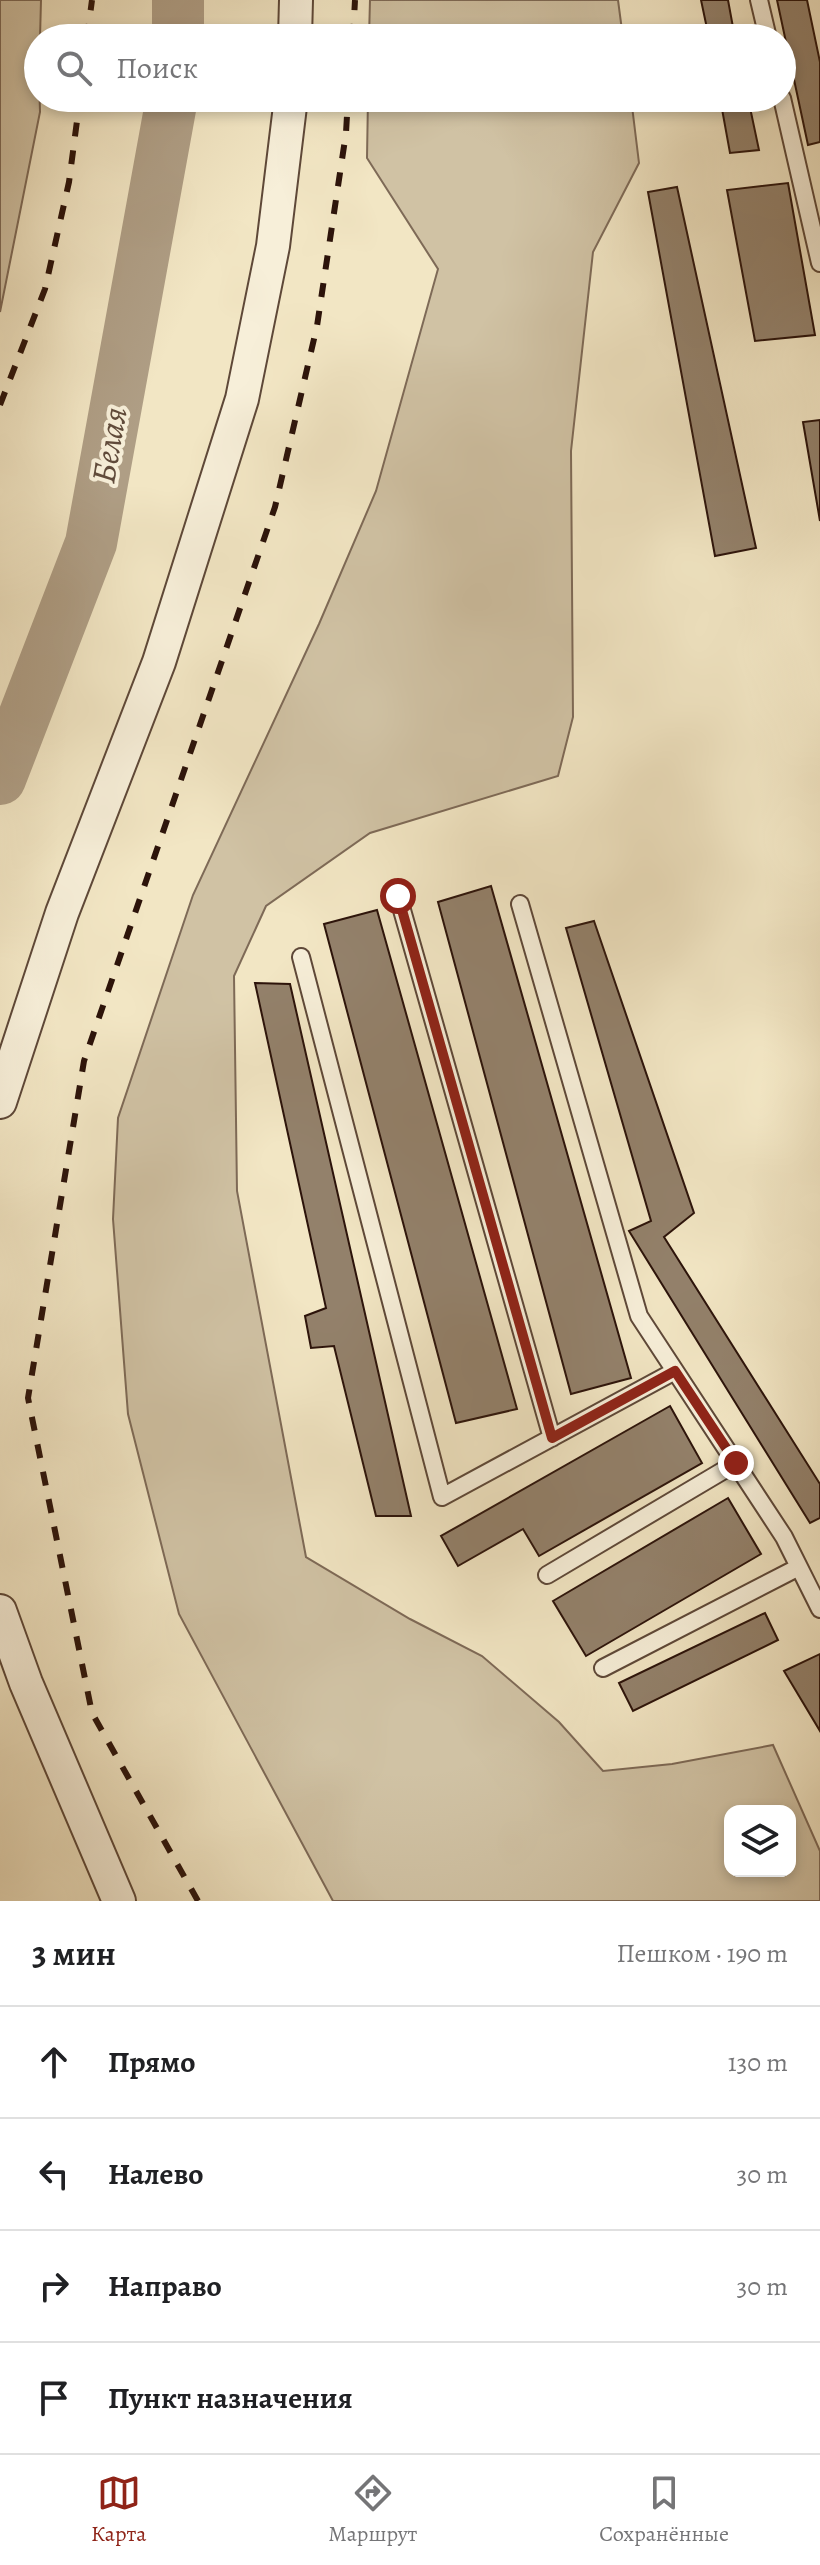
<!DOCTYPE html>
<html lang="ru">
<head>
<meta charset="utf-8">
<style>
  :root { --surface:#fff; --page:#f2f2f2; --text:#202124; --muted:#757577; --line:#e0e0e0; --accent:#8f2418 }
  body { margin:0; font-family:Alegreya,serif; background:var(--page); color:var(--text) }
  .controls { position:absolute; right:24px; bottom:24px; display:grid; overflow:hidden; border-radius:16px; box-shadow:0 4px 12px #0003 }
  .controls button { width:72px; height:72px; display:grid; place-items:center; padding:0; border:0; border-bottom:2px solid var(--line); background:var(--surface); color:var(--text); font:40px sans-serif }
  .stop { position:absolute; width:24px; height:24px; margin:-18px; border:6px solid #8f2418; border-radius:50%; background:#fff }
  .stop.end { background:#8f2418; border-color:#fff; box-shadow:0 2px 8px #0008 }
  .list { margin:0; padding:0; list-style:none }
  h2 { display:flex; justify-content:space-between; align-items:center; height:104px; margin:0; padding:0 32px; font-size:34px }
  h2 small { font-size:26px; font-weight:400; color:var(--muted) }
  .list li { display:grid; grid-template-columns:52px 1fr auto; gap:24px; align-items:center; box-sizing:border-box; height:112px; padding:0 32px; border-top:2px solid var(--line) }
  .list b { display:block; font-size:30px; white-space:nowrap }
  .list em { font-size:26px; font-style:normal; color:var(--muted) }
  .icon { flex:none; width:44px; height:44px; fill:none; stroke:currentColor; stroke-width:2; stroke-linecap:round; stroke-linejoin:round }
  .map { position:relative; flex:none; width:820px; height:1901px; overflow:hidden }
  .search { position:absolute; background:var(--surface); box-shadow:0 4px 12px #0003; left:24px; right:24px; top:24px; height:88px; display:flex; align-items:center; gap:20px; box-sizing:border-box; padding:0 28px; border-radius:44px; color:var(--muted); font-size:30px }
  .sheet { height:552px; background:var(--surface) }
  nav { display:flex; justify-content:space-around; align-items:center; box-sizing:border-box; height:112px; border-top:2px solid var(--line); background:var(--surface); font-size:22px; color:var(--muted) }
  nav a { display:grid; justify-items:center; gap:4px }
  nav .on { color:var(--accent) }
  .map>svg:first-child { display:block }
</style>
</head>
<body>
<div class="map">
<svg width="820" height="1901" viewBox="0 0 820 1901">
  <rect width="100%" height="100%" fill="#f2e6c4"/>
  <filter id="stains"><feTurbulence type="fractalNoise" baseFrequency=".0025" numOctaves="4"/><feColorMatrix values="0 0 0 0 .2 0 0 0 0 .09 0 0 0 0 .02 0 0 0 .5 -.17"/></filter>
  <radialGradient id="worn" r=".72"><stop offset=".6" stop-color="#630" stop-opacity="0"/><stop offset="1" stop-color="#630" stop-opacity=".3"/></radialGradient>
  <path fill="#d0c2a4" stroke="#7e6a57" stroke-width="2" fill-rule="evenodd" d="M0,0H41L40,38H38L40,112L0,312Z
    M370,0H618L623,38H369Z
    M368,98H631L639,163L593,252L571,451L573,717L558,776L370,833L266,906L234,976L237,1191L306,1557L410,1619L482,1656L559,1722L603,1771L672,1764L773,1745L820,1851V1901H333L179,1614L128,1414L113,1219L118,1118L193,895L319,624L376,491L438,269L367,158ZM790,1811V1871H730V1811Z"/>
  <g fill="none" stroke-linecap="round" stroke-linejoin="round">
    <path stroke="#af9e85" stroke-width="52" d="M178,0V38
      M0,779L91,543L172,98"/>
  </g>
  <path fill="#93816b" stroke="#2c130a" stroke-width="2" d="M701,0H728L735,38H709Z
    M777,0H807L820,62V142L808,145Z
    M720,98H748L759,150L730,153Z
    M788,183L815,335L755,341L727,190Z
    M677,187L756,548L715,556L648,192Z
    M820,420V521L803,422Z
    M491,886L631,1378L571,1394L438,902Z
    M377,910L517,1409L456,1423L324,924Z
    M594,921L694,1213L664,1237L820,1484V1518L810,1523L629,1231L651,1221L566,928Z
    M255,983L290,984L411,1516H376L334,1346L311,1348L305,1316L326,1308Z
    M670,1406L702,1463L539,1556L523,1529L458,1566L441,1536Z
    M728,1498L761,1554L586,1656L553,1601Z
    M765,1613L778,1640L633,1711L619,1683Z
    M820,1654V1731L784,1671Z"/>
  <g fill="none" stroke-linecap="round" stroke-linejoin="round">
    <defs>
      <path id="lane" d="M759,0L768,38
        M782,98L820,263
        M398,896L552,1438
        M520,904L639,1316L784,1537L820,1609
        M301,957L442,1497L675,1371
        M547,1575L736,1463
        M603,1668L799,1567"/>
      <path id="street" d="M295,38L296,0
        M0,1102L62,913L159,662L242,399L273,246L291,98
        M0,1611L26,1683L119,1901"/>
    </defs>
    <use href="#lane" stroke="#5e4838" stroke-width="20"/>
    <use href="#street" stroke="#5e4838" stroke-width="36"/>
    <use href="#lane" stroke="#f7efd9" stroke-width="16"/>
    <use href="#street" stroke="#f7efd9" stroke-width="32"/>
    <path stroke="#2c130a" stroke-width="6" stroke-dasharray="14 14" stroke-linecap="butt" d="M87,38L92,0
      M353,38L355,0
      M0,405L45,289L69,182L80,98
      M198,1901L92,1713L28,1398L84,1061L275,507L317,326L346,133L348,98"/>
  </g>
  <g fill="none" stroke-linecap="round" stroke-linejoin="round">
    <path stroke="#8f2418" stroke-width="10" d="M398,896L552,1438L675,1371L736,1463"/>
  </g>
  <g text-anchor="middle" dominant-baseline="central" stroke-width="8" stroke-linejoin="round" paint-order="stroke">
    <g font-size="34" font-style="italic" fill="#604b3b" stroke="#f7efd9">
      <text transform="translate(109 445) rotate(-80)">Белая</text>
    </g>
  </g>
  <rect width="100%" height="100%" filter="url(#stains)"/>
  <rect width="100%" height="100%" fill="url(#worn)"/>
</svg>
<div class="controls">
<button><svg class="icon" aria-label="layers" viewBox="0 0 24 24"><path d="M12 4l9 5-9 5-9-5zM3 14l9 5 9-5"/></svg></button>
</div>
<div class="stop" style="left:398px;top:896px"></div>
<div class="stop end" style="left:736px;top:1463px"></div>
<div class="search"><svg class="icon" aria-label="search" viewBox="0 0 24 24"><circle cx="10" cy="10" r="6"/><path d="M15 15l6 6"/></svg>Поиск</div>
</div>
<section class="sheet">
<h2>3 мин<small>Пешком · 190 m</small></h2>
<ul class="list">
<li><svg class="icon" aria-label="ahead" viewBox="0 0 24 24"><path d="M12 20V5M6 11l6-6 6 6"/></svg><div><b>Прямо</b></div><em>130 m</em></li>
<li><svg class="icon" aria-label="left" viewBox="0 0 24 24"><path d="M17 20v-9H6M10 6l-5 5 5 5"/></svg><div><b>Налево</b></div><em>30 m</em></li>
<li><svg class="icon" aria-label="right" viewBox="0 0 24 24"><path d="M7 20v-9h11M14 6l5 5-5 5"/></svg><div><b>Направо</b></div><em>30 m</em></li>
<li><svg class="icon" aria-label="arrive" viewBox="0 0 24 24"><path d="M6 21V4h12l-3 4 3 4H6"/></svg><div><b>Пункт назначения</b></div></li>
</ul>
</section>
<nav>
<a class="on"><svg class="icon" aria-label="map" viewBox="0 0 24 24"><path d="M3 6l6-2 6 2 6-2v14l-6 2-6-2-6 2zM9 4v14M15 6v14"/></svg>Карта</a>
<a><svg class="icon" aria-label="directions" viewBox="0 0 24 24"><path d="M12 3l9 9-9 9-9-9zM9 14v-3h6M13 9l2 2-2 2"/></svg>Маршрут</a>
<a><svg class="icon" aria-label="saved" viewBox="0 0 24 24"><path d="M7 4h10v16l-5-4-5 4z"/></svg>Сохранённые</a>
</nav>
</body>
</html>
